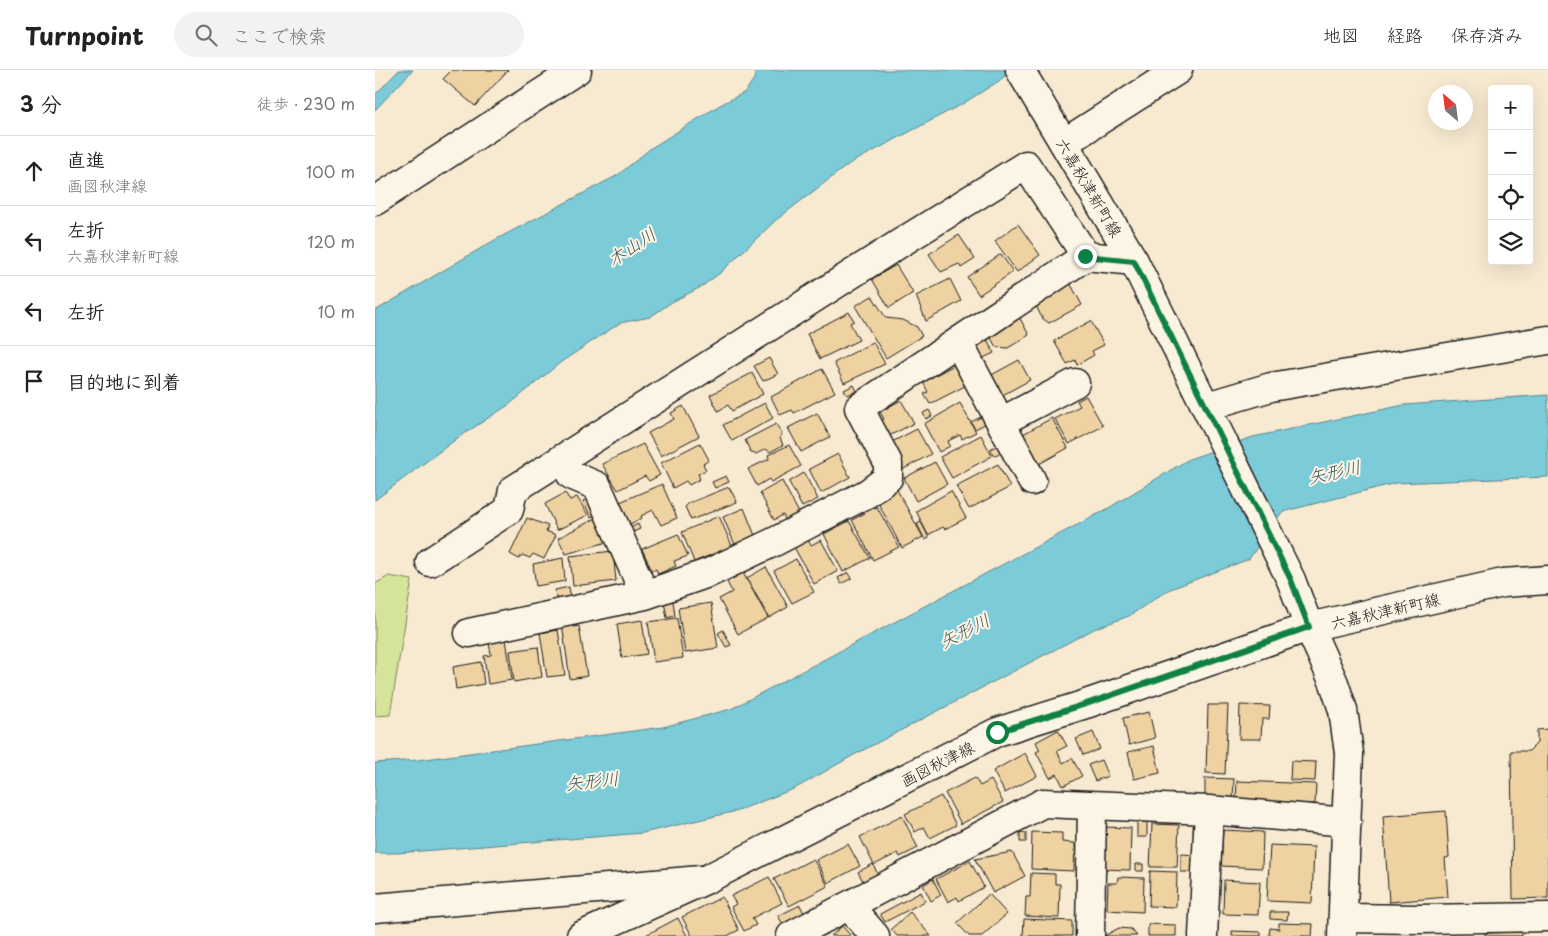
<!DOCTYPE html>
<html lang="ja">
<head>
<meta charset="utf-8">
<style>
  :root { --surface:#fff; --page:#f2f2f2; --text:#222; --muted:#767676; --line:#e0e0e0 }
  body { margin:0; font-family:"Playpen Sans","Klee One",sans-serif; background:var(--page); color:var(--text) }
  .controls { position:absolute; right:15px; top:15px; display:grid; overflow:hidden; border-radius:5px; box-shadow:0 5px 20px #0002 }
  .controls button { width:45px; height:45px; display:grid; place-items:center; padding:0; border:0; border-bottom:1px solid var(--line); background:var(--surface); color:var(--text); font:25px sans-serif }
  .compass { position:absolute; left:1053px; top:15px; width:45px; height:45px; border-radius:50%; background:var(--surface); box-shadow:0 5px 20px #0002; rotate:332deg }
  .stop { position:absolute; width:15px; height:15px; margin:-11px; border:4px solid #0b8043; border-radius:50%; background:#fff }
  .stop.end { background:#0b8043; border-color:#fff; box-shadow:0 1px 5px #0008 }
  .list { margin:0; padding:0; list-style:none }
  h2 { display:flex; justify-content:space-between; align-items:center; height:65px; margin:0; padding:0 20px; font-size:21px }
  h2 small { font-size:16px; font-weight:400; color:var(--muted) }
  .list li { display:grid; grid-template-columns:32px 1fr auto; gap:15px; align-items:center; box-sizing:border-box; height:70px; padding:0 20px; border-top:1px solid var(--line) }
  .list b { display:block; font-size:19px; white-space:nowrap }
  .list p { margin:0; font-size:16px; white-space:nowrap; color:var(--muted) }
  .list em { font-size:16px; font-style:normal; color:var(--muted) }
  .icon { flex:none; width:28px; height:28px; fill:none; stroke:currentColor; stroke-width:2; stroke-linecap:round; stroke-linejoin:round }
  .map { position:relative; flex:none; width:1173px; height:866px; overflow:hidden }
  header { display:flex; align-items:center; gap:30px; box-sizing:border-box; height:70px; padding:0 25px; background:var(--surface); border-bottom:1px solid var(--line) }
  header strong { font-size:24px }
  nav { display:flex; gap:28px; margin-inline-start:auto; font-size:18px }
  .search { width:350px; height:45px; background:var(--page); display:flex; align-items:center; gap:12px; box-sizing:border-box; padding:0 18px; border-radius:28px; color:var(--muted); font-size:19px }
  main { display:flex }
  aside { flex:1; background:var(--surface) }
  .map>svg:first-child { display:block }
</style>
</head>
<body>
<header>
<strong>Turnpoint</strong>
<div class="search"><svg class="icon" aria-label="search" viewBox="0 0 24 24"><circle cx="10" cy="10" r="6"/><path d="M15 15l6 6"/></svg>ここで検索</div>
<nav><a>地図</a><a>経路</a><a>保存済み</a></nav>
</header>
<main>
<aside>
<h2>3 分<small>徒歩 · 230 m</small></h2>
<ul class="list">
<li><svg class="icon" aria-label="ahead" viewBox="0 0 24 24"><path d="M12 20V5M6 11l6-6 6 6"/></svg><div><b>直進</b><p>画図秋津線</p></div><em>100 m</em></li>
<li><svg class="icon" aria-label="left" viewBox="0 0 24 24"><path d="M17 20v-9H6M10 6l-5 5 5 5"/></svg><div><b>左折</b><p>六嘉秋津新町線</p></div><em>120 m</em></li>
<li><svg class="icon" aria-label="left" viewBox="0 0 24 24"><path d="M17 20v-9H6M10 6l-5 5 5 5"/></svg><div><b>左折</b></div><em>10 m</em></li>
<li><svg class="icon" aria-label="arrive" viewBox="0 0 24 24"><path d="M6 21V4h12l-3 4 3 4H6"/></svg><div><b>目的地に到着</b></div></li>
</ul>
</aside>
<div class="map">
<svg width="1173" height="866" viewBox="0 0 1173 866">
  <rect width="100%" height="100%" fill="#f8ead1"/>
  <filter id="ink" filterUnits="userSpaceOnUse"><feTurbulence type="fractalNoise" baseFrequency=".02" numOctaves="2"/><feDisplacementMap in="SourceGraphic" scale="10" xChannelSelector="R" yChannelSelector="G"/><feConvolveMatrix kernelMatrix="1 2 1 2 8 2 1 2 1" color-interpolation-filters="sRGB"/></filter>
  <g filter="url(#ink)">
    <path fill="#d4e599" stroke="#78805a" d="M14,506L37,510L15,645L0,646V514Z"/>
    <path fill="#7ccbd9" stroke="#56858d" d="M24,0H38L0,40V25Z
      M381,0H637L624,11L589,33L474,94L401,150L345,203L326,217L297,232L275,247L245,253L186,292L135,334L84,367L0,430V241L118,171L243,105L276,78L345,35L370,22L379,9Z
      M1173,325V407L1021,413L907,442L874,489L793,520L754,546L719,559L477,686L421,718L362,741L268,763L22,783H0V693L43,690L288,657L356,639L732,439L814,389L878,367L1029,335Z"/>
    <path fill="#eed2a2" stroke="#1c1c1c" d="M77,0H133L100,36L68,9Z
      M643,154L665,185L642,202L620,171Z
      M584,165L600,189L586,198L584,194L566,202L554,184Z
      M626,184L638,202L604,225L592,207Z
      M521,195L538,223L514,238L497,209Z
      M575,209L586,231L551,251L541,226Z
      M693,209L707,235L674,253L667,248L657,228Z
      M497,226L511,248L528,250L542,257L547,266L511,288L480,236Z
      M474,242L479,251L475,253L484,270L445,289L432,264Z
      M642,243L654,265L633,278L621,277L612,261Z
      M716,251L729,275L717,281L719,285L702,295L700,290L692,294L679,271Z
      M611,267L619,283L602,291L594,276Z
      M498,272L510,294L469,313L459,293Z
      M394,288L403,304L388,311L379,296Z
      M644,290L655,310L622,328L611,308Z
      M579,295L590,316L555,334L549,324L553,322L548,312Z
      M447,299L460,322L419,343L417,340L405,345L396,327Z
      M377,303L388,324L357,341L353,335L343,341L335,325Z
      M479,315L482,321L472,325L469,320Z
      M711,326L728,356L694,374L680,349L705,336L702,331Z
      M526,330L539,353L512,367L504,352L509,349L505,342Z
      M390,333L398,348L357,371L348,355Z
      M585,333L601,362L587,369L585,365L573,371L575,376L564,382L549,354Z
      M308,336L324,366L286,386L273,363L299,349L296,343Z
      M554,340L557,346L551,349L548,343Z
      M442,343L455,367L426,382L413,358Z
      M612,344L616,351L600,359L596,352Z
      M677,348L693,378L664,394L648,364Z
      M401,354L407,364L405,368L408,375L395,382L391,379L381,384L376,383L370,370Z
      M542,359L556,384L527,400L513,374Z
      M606,365L617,386L577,408L565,387Z
      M629,372L632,379L619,386L615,379Z
      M325,373L334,390L328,394L331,400L323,404L325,409L314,415L311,411L298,418L286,393Z
      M268,374L285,405L274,411L270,406L243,420L227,394Z
      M414,375L426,396L396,412L394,409L382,416L373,399L394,389L393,385Z
      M463,384L475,407L446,423L434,399Z
      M560,392L572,414L541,431L529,408Z
      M623,394L635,417L594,439L581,416Z
      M429,403L443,429L427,437L414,412Z
      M351,406L354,412L340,418L337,412Z
      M407,411L424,443L411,451L408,445L399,450L385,423Z
      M287,414L302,448L286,455L278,440L266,446L267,448L255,454L245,432Z
      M354,417L362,432L316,450L310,437L314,433Z
      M521,418L548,467L527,478L501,429Z
      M576,421L591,448L570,459L568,457L553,465L541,441Z
      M190,423L195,430L202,427L213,445L182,460L170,434Z
      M218,426L226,443L216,447L208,431Z
      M496,431L500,438L502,437L524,477L498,490L477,450L490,443L487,436Z
      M369,438L381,468L361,477L348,447Z
      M225,446L239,470L191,484L183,468Z
      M344,446L357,476L319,492L307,462Z
      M152,448L173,456L171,461L181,465L169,489L158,484L155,488L147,485L144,489L135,484Z
      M474,451L495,488L468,502L449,464Z
      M546,452L554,468L550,470L542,454Z
      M263,454L265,459L256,463L253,459Z
      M303,464L313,486L299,491L301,496L283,504L281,499L277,501L267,479Z
      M433,470L436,475L446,470L463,501L439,514L419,477Z
      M238,481L241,511L198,516L195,486Z
      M188,488L190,511L161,516L158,494Z
      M421,489L439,522L417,533L399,501Z
      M391,497L413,537L394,548L372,508Z
      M473,502L477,508L466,514L463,508Z
      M368,503L393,548L363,564L344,529L357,522L352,512Z
      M194,517L196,529L182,531L180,520Z
      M298,530L300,546L292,548L289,531Z
      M336,533L343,578L310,583L303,538Z
      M302,548L308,588L279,592L273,552Z
      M267,550L272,584L247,588L242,554Z
      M198,552V557L204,556L212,606L195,609L187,554Z
      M183,560L190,605L172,607L165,563Z
      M348,560L356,575L351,577L343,563Z
      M131,569L137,610L113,614L109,586L116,585L114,572Z
      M163,577L167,607L139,612L135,581Z
      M106,592L109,614L81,619L78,597Z
      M833,635H853L850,704L831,703Z
      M865,635L895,636L894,649H887L886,669H864Z
      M774,642L780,668L754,675L748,648Z
      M1173,659V828L1138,829L1136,681H1154L1162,673V660Z
      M683,660L692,676L682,681L688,693L697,688L707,706L688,716L682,704L675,708L661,682L665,680L661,672Z
      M718,662L725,679L708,685L701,669Z
      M779,676L785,703L759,709L753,682Z
      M650,683L662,706L630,723L618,701Z
      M726,690L733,706L720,711L713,695Z
      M916,691L941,692L940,711L915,710Z
      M600,708L605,716L616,710L628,732L586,754L570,723Z
      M830,708L859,709L858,731L830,730Z
      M862,711L941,714L940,734L861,731Z
      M566,726L581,755L555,768L549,757L540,762L530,744Z
      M1071,741L1074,787L1070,788L1073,827L1014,832L1008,746Z
      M527,746L543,778L525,787L523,783L499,795L485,767Z
      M762,752H772V767H762Z
      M777,754L804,755L802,797H775Z
      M729,757L756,758L755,800L727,799Z
      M848,760L888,762L887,798L846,796Z
      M645,762L651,763V772H645Z
      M657,762L687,763V772L700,773L699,801L656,799Z
      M473,774L485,796L453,813L441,790Z
      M895,775L939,777L937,833L892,831Z
      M637,782L650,806L618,823L600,789Z
      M806,784L823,785V802H806Z
      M438,789L453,816L414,836L399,809Z
      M595,791L609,817L584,831L582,827L573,832L561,809Z
      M498,794L503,805L489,813L483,802Z
      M761,794H768V801H761Z
      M775,801L802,802L801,837L774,836Z
      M656,803L680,804V814H685L684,848L650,846L651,827H655Z
      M394,807L407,833L377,848L381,855L369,861L356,837L361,834L356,826Z
      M743,807L769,808L768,842L732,840L733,813H742Z
      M558,809L566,825L556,831L548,815Z
      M849,810L885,812L883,845L848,844Z
      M546,822L550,831L510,852L505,844Z
      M614,824L632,844L607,866H594L582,853Z
      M347,827L364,860L352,866H317L307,847Z
      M425,835L430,845L409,856L403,846Z
      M535,842L556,866H522L516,859Z
      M895,842H913L912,850L895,849Z
      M303,848L312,866H269Z
      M649,849L697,851V866H648Z
      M904,853L938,854L937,866H894L895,858L904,859Z
      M773,854L801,855V866H773Z
      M467,856L476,866H456Z
      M744,858L756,859L762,866H729Z
      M857,861L886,862V866H857Z
      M1147,862V866H1110V863Z"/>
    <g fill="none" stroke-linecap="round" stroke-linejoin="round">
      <defs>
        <path id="minor" d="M689,73L803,0
          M0,131L202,0
          M583,272L657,411
          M832,336L896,317L1173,270
          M626,352L700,313
          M187,389L196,405L222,416L270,525
          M55,492L134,440L138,420L527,172L651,95L711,186
          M934,557L959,613L968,640L974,683L967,866
          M94,563L270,525L336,502L401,471L493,423L513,408V393L484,338L711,186L759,191
          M474,836L500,866
          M0,838L326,810
          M968,848L1044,849L1173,847
          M416,866L668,733L834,740L972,752
          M715,866L717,736
          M828,866L834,740"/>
        <path id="major" d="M645,0L759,191L916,510L934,557L1128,513L1173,510
          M206,866L330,810L622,662L711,634L934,557"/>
      </defs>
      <use href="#minor" stroke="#1c1c1c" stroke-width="31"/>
      <use href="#major" stroke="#1c1c1c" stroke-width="31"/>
      <use href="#minor" stroke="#fcf5e5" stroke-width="28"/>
      <use href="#major" stroke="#fcf5e5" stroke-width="28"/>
    </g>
  </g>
  <g fill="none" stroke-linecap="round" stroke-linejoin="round" filter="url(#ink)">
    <path stroke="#0b8043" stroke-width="6" d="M622,662L711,634L934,557L916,510L759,191L710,186"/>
  </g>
  <g text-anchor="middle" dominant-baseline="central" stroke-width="4" stroke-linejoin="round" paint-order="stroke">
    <g font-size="16" fill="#1c1c1c" stroke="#fcf5e5">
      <text transform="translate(715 117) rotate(59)">六嘉秋津新町線</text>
      <text transform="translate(1010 540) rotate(-13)">六嘉秋津新町線</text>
      <text transform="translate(562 693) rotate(-27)">画図秋津線</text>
    </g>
    <g font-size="18" font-style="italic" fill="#3e595e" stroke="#fcf5e5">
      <text transform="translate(256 176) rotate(-34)">木山川</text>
      <text transform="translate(959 401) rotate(-12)">矢形川</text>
      <text transform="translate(589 560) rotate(-27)">矢形川</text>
      <text transform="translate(217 710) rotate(-6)">矢形川</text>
    </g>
  </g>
</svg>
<div class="controls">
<button>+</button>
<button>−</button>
<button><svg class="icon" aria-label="locate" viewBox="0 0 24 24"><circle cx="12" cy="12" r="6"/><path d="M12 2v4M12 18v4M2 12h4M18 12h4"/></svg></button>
<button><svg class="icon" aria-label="layers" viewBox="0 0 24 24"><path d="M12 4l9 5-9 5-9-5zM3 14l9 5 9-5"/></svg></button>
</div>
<svg class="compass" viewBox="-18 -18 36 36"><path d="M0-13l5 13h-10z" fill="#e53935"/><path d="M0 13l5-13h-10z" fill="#767676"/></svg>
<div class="stop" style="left:622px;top:662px"></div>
<div class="stop end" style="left:710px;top:186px"></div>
</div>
</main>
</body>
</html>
